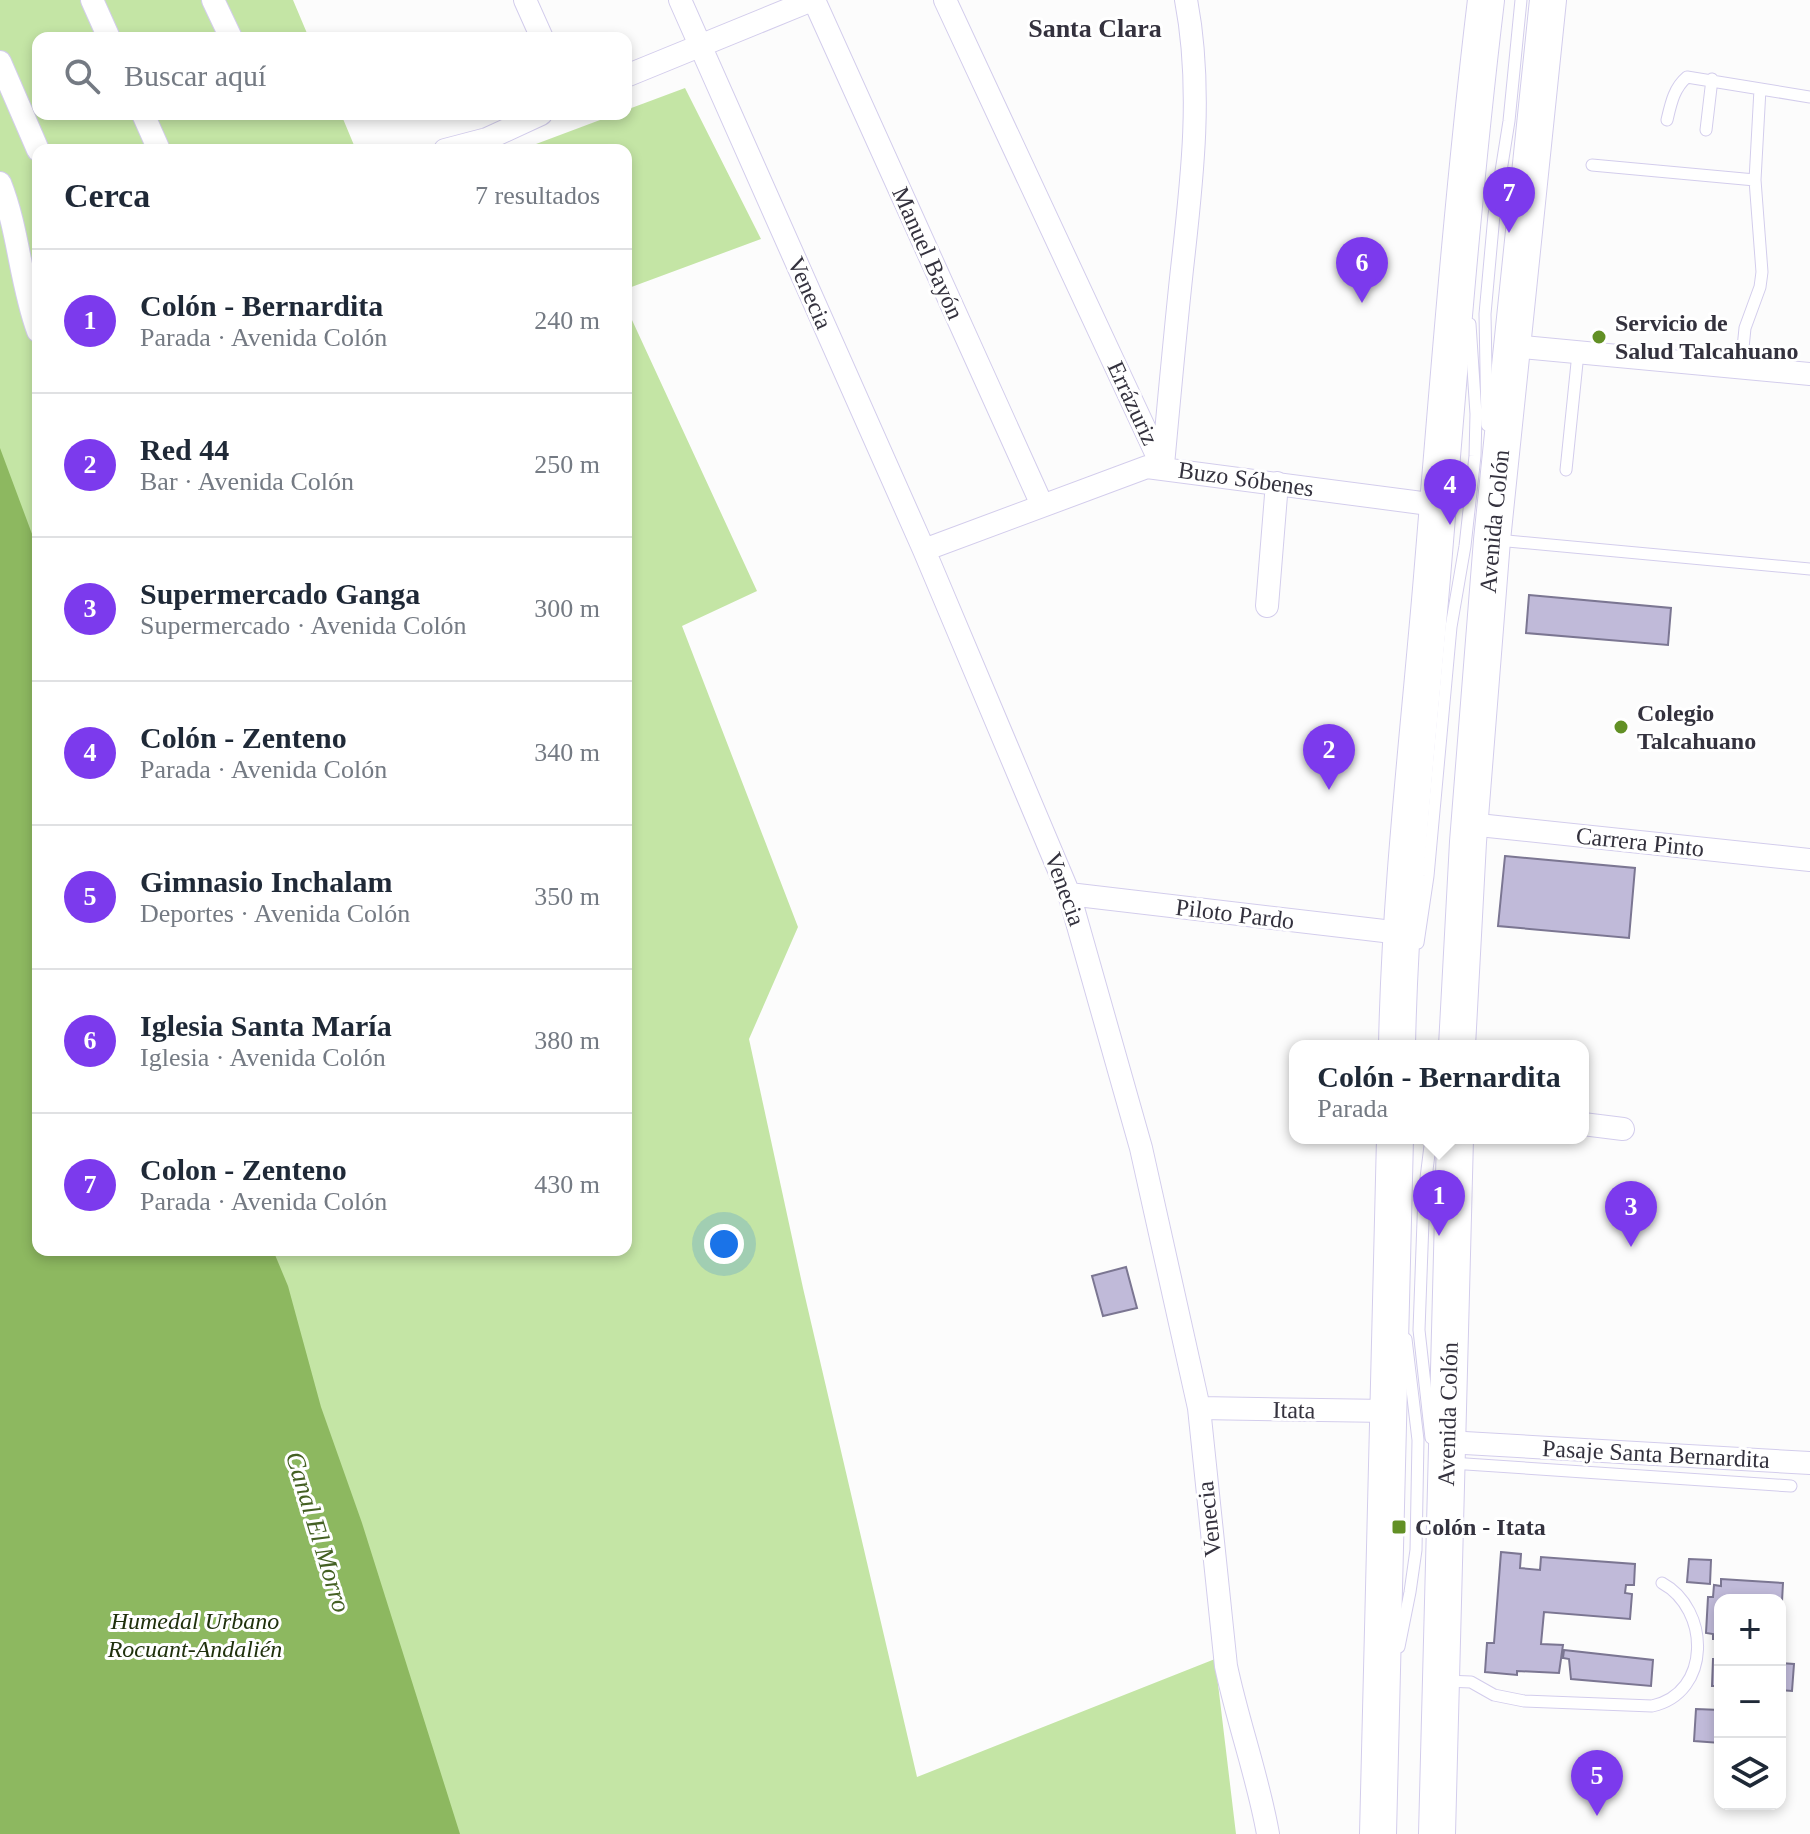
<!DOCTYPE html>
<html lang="es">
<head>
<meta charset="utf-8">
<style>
  :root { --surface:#fff; --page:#f6f6f7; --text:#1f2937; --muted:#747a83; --line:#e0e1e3; --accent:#7c3aed }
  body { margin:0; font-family:Georgia,serif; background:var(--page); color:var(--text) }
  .controls { position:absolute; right:24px; bottom:24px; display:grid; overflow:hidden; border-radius:16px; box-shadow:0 4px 12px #0003 }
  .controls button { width:72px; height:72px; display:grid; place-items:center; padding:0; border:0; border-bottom:2px solid var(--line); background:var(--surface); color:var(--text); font:40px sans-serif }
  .you { position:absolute; left:724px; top:1244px; width:28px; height:28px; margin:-20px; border:6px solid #fff; border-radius:50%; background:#1a73e8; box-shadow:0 0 0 12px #1a73e833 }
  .badge { display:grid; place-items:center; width:52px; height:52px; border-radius:50%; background:var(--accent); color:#fff; font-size:26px; font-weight:700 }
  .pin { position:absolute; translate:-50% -66px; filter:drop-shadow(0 2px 4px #0008) }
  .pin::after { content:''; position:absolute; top:42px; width:28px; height:24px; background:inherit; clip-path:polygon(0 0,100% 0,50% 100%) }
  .popup { position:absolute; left:1289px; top:1040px; width:300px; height:104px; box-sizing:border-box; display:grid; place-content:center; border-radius:16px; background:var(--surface); filter:drop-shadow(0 2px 6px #0005); font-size:26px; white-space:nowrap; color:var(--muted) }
  .popup b { font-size:30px; color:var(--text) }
  .popup::after { content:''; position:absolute; left:50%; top:100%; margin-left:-16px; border:16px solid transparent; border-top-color:var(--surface) }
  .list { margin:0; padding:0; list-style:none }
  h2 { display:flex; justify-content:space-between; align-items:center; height:104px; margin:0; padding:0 32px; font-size:34px }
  h2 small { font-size:26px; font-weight:400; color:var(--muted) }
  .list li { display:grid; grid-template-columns:52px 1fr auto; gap:24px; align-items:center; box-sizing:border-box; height:144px; padding:0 32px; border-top:2px solid var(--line) }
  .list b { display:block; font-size:30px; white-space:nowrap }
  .list p { margin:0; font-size:26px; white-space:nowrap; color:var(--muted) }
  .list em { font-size:26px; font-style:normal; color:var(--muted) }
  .icon { flex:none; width:44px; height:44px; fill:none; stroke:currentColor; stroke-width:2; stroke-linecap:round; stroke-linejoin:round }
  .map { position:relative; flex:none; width:1810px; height:1834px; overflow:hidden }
  .search { position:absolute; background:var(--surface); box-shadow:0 4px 12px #0003; left:32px; top:32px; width:600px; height:88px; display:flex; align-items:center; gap:20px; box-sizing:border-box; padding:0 28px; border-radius:16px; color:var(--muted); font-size:30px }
  .panel { position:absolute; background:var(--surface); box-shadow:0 4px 12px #0003; left:32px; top:144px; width:600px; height:1112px; border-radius:16px }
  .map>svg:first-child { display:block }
</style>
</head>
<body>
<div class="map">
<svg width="1810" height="1834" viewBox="0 0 1810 1834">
  <rect width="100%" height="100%" fill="#fcfcfc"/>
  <path fill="#c4e5a5" d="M0,0H293L309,38H38V114H341L356,150H38V1250H626V307L757,591L682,626L798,927L749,1039L803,1288L917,1777L1215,1659L1236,1834H0Z
    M685,88L761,239L626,289V150H520L616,114H626V110Z"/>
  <path fill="#8db860" d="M0,448L38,550V1250H273L288,1286L321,1407L362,1523L460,1834H0Z"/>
  <path fill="#c0bad9" stroke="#7b7692" stroke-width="2" d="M1529,595L1671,608L1668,645L1526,633Z
    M1505,856L1635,868L1629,938L1498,926Z
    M1126,1267L1137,1308L1103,1316L1092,1276Z
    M1501,1552L1521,1554L1520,1568L1540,1570L1541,1557L1635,1564L1634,1585H1626L1625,1593L1632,1594L1630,1619L1544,1612L1541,1644L1563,1645L1559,1673L1517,1671V1675L1485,1672L1487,1643H1494Z
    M1689,1559L1711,1560L1710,1584L1687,1582Z
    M1721,1579L1783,1583L1781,1620L1780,1600H1720V1639H1713V1634L1706,1633L1708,1597H1713L1714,1585L1721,1586Z
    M1564,1650L1653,1660L1651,1686L1571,1679L1569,1659L1563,1658Z
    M1713,1659H1720V1686H1712Z
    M1780,1663L1794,1664L1792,1691L1780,1690Z
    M1696,1709L1720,1710V1743L1694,1741Z"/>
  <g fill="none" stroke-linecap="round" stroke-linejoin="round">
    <defs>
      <path id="service" d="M1667,120C1671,103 1674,88 1687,77L1810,97
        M1706,130L1712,79
        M1592,165L1755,180
        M1741,368L1745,328L1760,287L1762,272L1755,180L1760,89
        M1487,425L1485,314L1494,215L1509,121L1521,0
        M1566,470L1578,353
        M1497,540L1810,569
        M1418,943L1428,876L1451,627L1465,546L1475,456L1476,414L1470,324
        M1431,1438L1419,1330L1424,1194L1431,1138
        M1451,1463L1791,1486
        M1399,1647L1410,1592L1416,1550L1418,1440L1406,1339
        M1445,1681L1471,1682L1494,1695L1524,1701L1652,1706C1712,1693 1710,1609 1662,1583"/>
      <path id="minor" d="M92,0L109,38
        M213,0L231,38
        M525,0L542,38
        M680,0L924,550L1069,894L1141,1148L1199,1408L1226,1666C1238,1723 1258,1777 1268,1834
        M814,0L1042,505
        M945,0L1163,468
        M0,62L38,150
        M626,76L812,0
        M143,114L159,150
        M445,150L487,139L541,114
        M0,183C19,231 20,282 38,331
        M1512,346L1810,374
        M1163,465C1169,400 1175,334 1182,269C1192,181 1203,88 1186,0
        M924,550L1147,467L1437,505
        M1267,606L1277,483
        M1469,824L1810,860
        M1069,894L1401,933
        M1583,1124L1623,1129
        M1199,1408L1388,1411
        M1447,1442L1810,1463"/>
      <g id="primary">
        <path d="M1397,1046C1400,889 1419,733 1432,577C1448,385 1463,191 1486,0"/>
        <path id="s1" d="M1457,1046L1468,842L1492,540L1548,0"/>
        <path d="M1378,1834L1395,1138"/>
        <path id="s2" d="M1437,1834L1455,1138"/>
      </g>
    </defs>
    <use href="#service" stroke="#d3cdec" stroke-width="13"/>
    <use href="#minor" stroke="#d3cdec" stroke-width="24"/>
    <use href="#primary" stroke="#d3cdec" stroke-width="38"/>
    <use href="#service" stroke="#fff" stroke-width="11"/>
    <use href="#minor" stroke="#fff" stroke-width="22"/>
    <use href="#primary" stroke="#fff" stroke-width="36"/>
  </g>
  <g fill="#629025" stroke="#fff" stroke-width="3">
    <circle cx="1599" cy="337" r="8"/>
    <circle cx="1621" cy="727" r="8"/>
    <rect x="1391" y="1519" width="16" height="16" rx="4"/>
  </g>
  <g text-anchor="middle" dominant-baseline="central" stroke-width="6" stroke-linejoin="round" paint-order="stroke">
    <g font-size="24" fill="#34323e" stroke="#fff">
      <text transform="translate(928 253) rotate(66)">Manuel Bayón</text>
      <text transform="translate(810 293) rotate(66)">Venecia</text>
      <text transform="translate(1133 403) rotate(65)">Errázuriz</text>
      <text transform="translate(1246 479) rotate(8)">Buzo Sóbenes</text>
      <text stroke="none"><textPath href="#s1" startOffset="526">Avenida Colón</textPath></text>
      <text transform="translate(1640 842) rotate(6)">Carrera Pinto</text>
      <text transform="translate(1065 889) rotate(70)">Venecia</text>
      <text transform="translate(1235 914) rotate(7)">Piloto Pardo</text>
      <text transform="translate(1294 1410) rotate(1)">Itata</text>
      <text stroke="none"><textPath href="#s2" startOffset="420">Avenida Colón</textPath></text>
      <text transform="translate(1656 1454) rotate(3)">Pasaje Santa Bernardita</text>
      <text transform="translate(1209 1519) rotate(-96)">Venecia</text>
    </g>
    <g font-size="24" font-weight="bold" fill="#34323e" stroke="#fff" text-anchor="start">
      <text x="1615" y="323">Servicio de<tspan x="1615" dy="28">Salud Talcahuano</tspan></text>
      <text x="1637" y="713">Colegio<tspan x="1637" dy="28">Talcahuano</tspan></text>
      <text x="1415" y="1527">Colón - Itata</text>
    </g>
    <g font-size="24" font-style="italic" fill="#20310d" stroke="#fff">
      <text x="195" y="1621">Humedal Urbano<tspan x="195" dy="28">Rocuant-Andalién</tspan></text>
    </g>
    <g font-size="26" font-weight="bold" fill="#34323e" stroke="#fff">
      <text x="1095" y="28">Santa Clara</text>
    </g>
    <g font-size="26" font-style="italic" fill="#446023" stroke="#fff">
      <text transform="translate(318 1532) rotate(73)">Canal El Morro</text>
    </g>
  </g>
</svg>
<div class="controls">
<button>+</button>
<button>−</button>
<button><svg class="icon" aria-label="layers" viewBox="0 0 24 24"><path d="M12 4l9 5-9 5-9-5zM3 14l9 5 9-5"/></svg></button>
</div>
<div class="you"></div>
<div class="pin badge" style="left:1439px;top:1236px">1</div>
<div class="popup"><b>Colón - Bernardita</b>Parada</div>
<div class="pin badge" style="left:1329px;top:790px">2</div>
<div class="pin badge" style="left:1631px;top:1247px">3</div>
<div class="pin badge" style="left:1450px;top:525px">4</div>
<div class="pin badge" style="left:1597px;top:1816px">5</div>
<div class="pin badge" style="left:1362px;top:303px">6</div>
<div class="pin badge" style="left:1509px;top:233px">7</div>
<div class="search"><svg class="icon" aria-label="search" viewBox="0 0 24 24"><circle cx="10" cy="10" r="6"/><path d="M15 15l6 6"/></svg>Buscar aquí</div>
<section class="panel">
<h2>Cerca<small>7 resultados</small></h2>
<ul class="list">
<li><span class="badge">1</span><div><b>Colón - Bernardita</b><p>Parada · Avenida Colón</p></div><em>240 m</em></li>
<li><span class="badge">2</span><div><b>Red 44</b><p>Bar · Avenida Colón</p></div><em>250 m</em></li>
<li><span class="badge">3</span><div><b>Supermercado Ganga</b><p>Supermercado · Avenida Colón</p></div><em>300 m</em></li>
<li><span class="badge">4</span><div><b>Colón - Zenteno</b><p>Parada · Avenida Colón</p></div><em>340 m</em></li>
<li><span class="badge">5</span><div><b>Gimnasio Inchalam</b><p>Deportes · Avenida Colón</p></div><em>350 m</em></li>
<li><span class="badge">6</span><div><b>Iglesia Santa María</b><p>Iglesia · Avenida Colón</p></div><em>380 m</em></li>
<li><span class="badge">7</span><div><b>Colon - Zenteno</b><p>Parada · Avenida Colón</p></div><em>430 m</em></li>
</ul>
</section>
</div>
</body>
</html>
